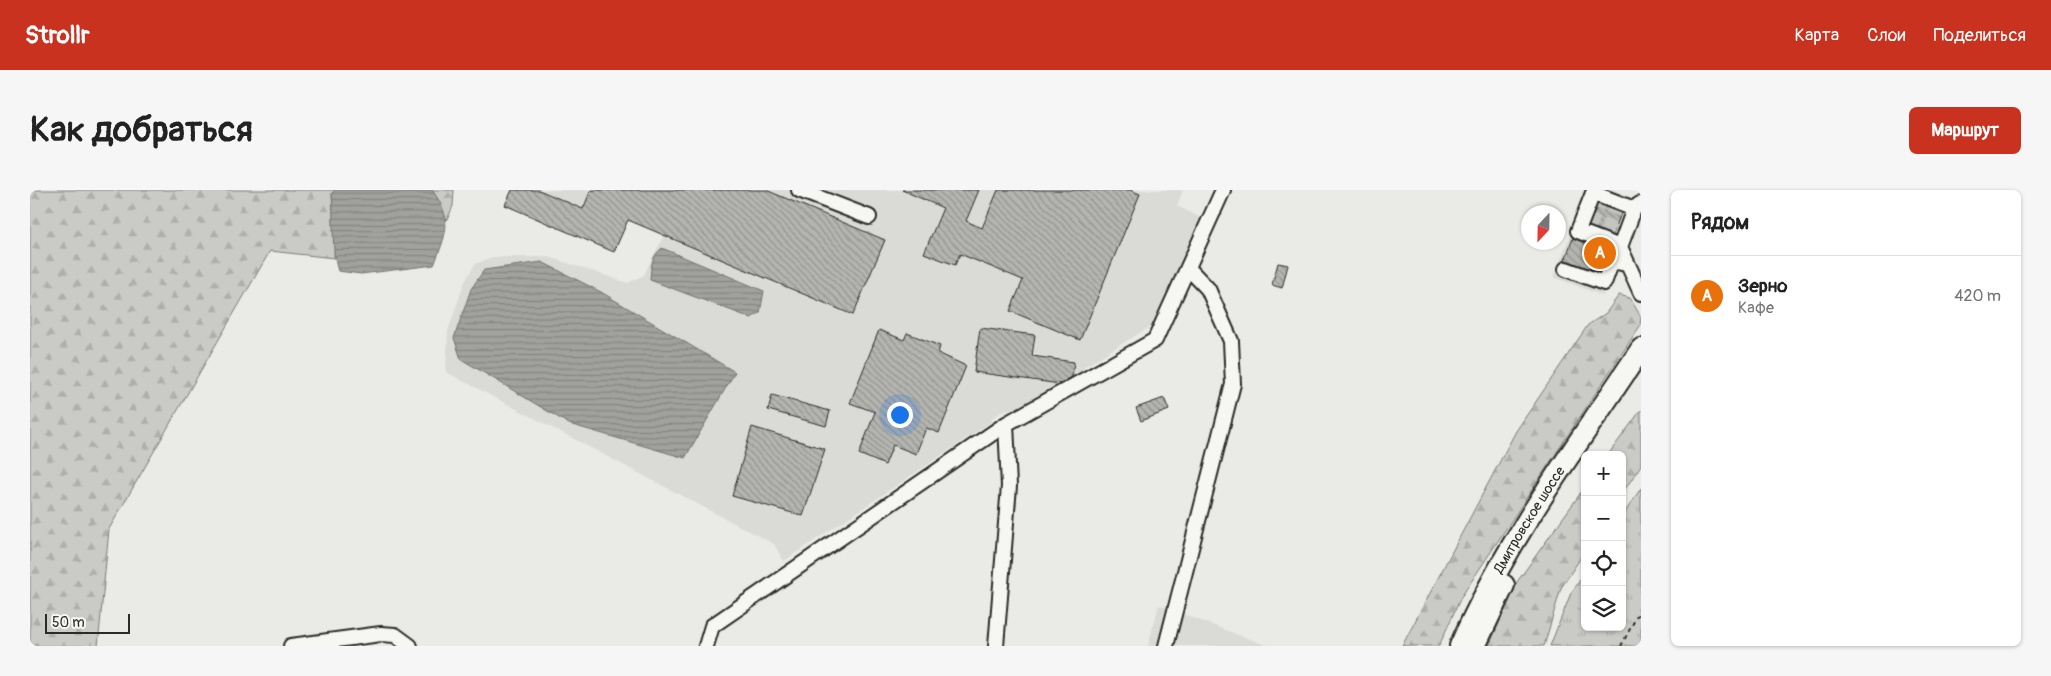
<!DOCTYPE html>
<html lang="ru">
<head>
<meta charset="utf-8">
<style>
  :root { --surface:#fff; --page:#f6f6f6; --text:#222; --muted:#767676; --line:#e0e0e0; --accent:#c8321e }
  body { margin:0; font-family:Pangolin,sans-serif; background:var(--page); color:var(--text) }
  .controls { position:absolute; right:15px; bottom:15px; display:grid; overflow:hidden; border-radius:8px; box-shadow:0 1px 4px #0004 }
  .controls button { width:45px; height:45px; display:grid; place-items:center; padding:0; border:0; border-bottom:1px solid var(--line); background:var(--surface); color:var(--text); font:25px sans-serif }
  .compass { position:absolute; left:1491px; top:15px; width:45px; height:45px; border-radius:50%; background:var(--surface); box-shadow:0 1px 4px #0004; rotate:202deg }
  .scale { position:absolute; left:15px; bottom:12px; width:85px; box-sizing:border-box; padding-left:5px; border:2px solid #2b2b2b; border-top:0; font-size:14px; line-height:18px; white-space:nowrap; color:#2b2b2b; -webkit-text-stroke:4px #f6f6f2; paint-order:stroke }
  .you { position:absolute; left:869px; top:224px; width:18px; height:18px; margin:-12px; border:4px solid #fff; border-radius:50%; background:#1a73e8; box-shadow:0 0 0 8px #1a73e833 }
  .badge { display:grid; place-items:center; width:32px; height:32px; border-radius:50%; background:var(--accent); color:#fff; font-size:16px; font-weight:700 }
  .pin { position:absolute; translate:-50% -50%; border:2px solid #fff; box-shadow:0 1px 5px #0006 }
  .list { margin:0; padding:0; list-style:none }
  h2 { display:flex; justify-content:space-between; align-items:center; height:65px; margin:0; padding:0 20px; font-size:21px }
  h2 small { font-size:16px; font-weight:400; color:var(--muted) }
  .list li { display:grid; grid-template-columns:32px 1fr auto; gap:15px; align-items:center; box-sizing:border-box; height:80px; padding:0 20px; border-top:1px solid var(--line) }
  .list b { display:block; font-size:19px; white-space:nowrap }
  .list p { margin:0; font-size:16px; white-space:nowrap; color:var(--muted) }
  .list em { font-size:16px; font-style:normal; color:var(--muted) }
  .icon { flex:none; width:28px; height:28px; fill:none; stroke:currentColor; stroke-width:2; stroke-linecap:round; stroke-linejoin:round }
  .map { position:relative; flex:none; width:1611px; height:456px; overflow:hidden; border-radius:8px }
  header { display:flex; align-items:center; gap:30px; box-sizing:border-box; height:70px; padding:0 25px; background:var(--accent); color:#fff }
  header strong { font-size:24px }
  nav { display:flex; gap:28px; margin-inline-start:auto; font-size:18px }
  .intro { display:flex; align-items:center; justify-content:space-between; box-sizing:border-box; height:120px; padding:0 30px }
  h1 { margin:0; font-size:35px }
  .button { padding:12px 22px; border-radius:8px; background:var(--accent); color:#fff; font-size:18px; font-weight:700 }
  main { display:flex; gap:30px; padding:0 30px }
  aside { flex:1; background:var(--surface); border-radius:8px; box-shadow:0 1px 4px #0004 }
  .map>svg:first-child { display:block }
</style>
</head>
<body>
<header>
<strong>Strollr</strong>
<nav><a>Карта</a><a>Слои</a><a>Поделиться</a></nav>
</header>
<div class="intro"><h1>Как добраться</h1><a class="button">Маршрут</a></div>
<main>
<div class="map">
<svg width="1611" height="456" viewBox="0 0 1611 456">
  <defs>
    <pattern id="grass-tufts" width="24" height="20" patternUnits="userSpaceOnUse" patternTransform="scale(1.25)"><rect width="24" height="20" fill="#cacac7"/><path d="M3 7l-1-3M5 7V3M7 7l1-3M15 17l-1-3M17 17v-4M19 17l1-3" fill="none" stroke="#aeaeab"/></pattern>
    <pattern id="forest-firs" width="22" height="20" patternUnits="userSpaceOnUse" patternTransform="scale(1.25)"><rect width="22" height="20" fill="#cacac7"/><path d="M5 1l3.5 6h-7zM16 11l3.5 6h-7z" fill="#aeaeab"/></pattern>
    <pattern id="water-rules" width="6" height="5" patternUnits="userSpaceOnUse" patternTransform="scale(1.25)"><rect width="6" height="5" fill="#a1a19e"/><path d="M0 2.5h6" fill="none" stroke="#838381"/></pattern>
    <pattern id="building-back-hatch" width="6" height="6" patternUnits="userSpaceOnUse" patternTransform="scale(1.25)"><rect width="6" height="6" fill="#b4b4b1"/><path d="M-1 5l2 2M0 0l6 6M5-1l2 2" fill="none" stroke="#939390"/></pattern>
  </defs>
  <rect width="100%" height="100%" fill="#eaeae6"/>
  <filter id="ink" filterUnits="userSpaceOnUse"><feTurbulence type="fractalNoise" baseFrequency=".02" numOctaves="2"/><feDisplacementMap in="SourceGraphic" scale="10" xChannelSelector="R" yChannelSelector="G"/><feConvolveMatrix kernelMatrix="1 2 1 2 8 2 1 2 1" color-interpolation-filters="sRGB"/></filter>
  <g filter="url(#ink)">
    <path fill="#dadad6" d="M482,0H1153L1147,16L1171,28L1125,134L1055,176L1049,186L985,221L977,219L963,227L961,232L754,371L744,354L416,182L418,141L434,93L445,74L462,67H519L598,93L614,85L634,45L598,30L584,62L475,15Z
      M1554,0H1582L1597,6L1611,18V27L1582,81L1573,106L1524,87L1549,23L1546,21Z
      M1129,415L1238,456H1118Z"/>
    <path fill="url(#grass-tufts)" stroke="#7a7a79" d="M1611,298V456H1520L1541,403L1555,383V437H1592V327Z"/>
    <path fill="url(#forest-firs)" stroke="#7a7a79" d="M0,0H305L302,4L305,42L304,68L240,61L79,339L68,456H0Z
      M402,0H424L423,16L417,30Z
      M1589,105L1600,108L1611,127L1610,136L1431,407L1409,456H1372L1486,241L1558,135L1576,123Z
      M1611,220V275L1592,304V265H1578Z
      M1555,297V361L1531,398L1514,456H1459L1487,392Z"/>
    <path fill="url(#water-rules)" stroke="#727270" d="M305,0H402C424,30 416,44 404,75L331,84L308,81C301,61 304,27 302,3Z
      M632,58L734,101L730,123L721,128L620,90C621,76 621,67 632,58Z
      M512,72L571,102L705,182L655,268L539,234L431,169L424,148L441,99L454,80Z"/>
    <path fill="url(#building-back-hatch)" stroke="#2b2b2b" d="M482,0H509L553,19L561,0H736L855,50L823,125L598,30L584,62L475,15Z
      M872,0H949L936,31L952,38L968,0H1100L1110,4L1050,150L980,121L993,90L930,64L925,75L894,63L913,18Z
      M1568,14L1591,23L1583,45L1559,36Z
      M1543,48L1580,63L1574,68L1569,82L1535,70Z
      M1248,73L1258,75L1252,98L1242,95Z
      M950,138L1005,145L1002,166L1044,172L1042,187L1030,194L944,182Z
      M849,140L874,150L877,143L910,156L908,163L936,176L909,243L896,238L886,264L863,255L855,275L829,264L845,222L820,213Z
      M742,205L800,221L796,236L738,220Z
      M1134,208L1139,220L1111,231L1106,218Z
      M722,237L795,259L773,326L702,306Z"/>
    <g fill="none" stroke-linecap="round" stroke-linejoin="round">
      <path stroke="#c4c4c1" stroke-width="14" stroke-dasharray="14 7" stroke-linecap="butt" d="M1559,38L1570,9
        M1576,44L1586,15"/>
      <defs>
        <path id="minor" d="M769,0L839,27
          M1610,14L1604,19L1590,57L1611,103
          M1590,57L1548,41L1563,3L1604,19
          M1536,79L1574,93L1582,71L1596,74
          M261,456L351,444L365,445L380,456
          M676,456L682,436L976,234L1125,150L1193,0
          M966,456L979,296L976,234
          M1136,456L1203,194L1201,151L1178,99L1158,78"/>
        <g id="highway">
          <path d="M1447,452L1474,395"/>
          <path id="s1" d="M1430,456C1477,349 1547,256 1611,159"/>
        </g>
      </defs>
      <use href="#minor" stroke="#2b2b2b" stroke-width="18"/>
      <use href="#highway" stroke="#2b2b2b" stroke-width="24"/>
      <path stroke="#2b2b2b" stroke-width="2" stroke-dasharray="4 4" stroke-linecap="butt" d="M1591,456L1611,418"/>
      <use href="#minor" stroke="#f6f6f2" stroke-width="14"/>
      <use href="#highway" stroke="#f6f6f2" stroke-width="20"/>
    </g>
  </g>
  <g text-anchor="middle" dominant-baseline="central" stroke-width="5" stroke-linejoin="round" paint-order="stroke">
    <g font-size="14" fill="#2b2b2b" stroke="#f6f6f2">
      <text stroke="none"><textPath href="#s1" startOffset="144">Дмитровское шоссе</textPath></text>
    </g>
  </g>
</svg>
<div class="controls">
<button>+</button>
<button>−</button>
<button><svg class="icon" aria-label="locate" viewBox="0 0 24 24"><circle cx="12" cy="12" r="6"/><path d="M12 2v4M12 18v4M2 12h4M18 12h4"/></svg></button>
<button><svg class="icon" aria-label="layers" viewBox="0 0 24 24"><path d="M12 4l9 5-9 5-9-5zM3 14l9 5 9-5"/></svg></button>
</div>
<svg class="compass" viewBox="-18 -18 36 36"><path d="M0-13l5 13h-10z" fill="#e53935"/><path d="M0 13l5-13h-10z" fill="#767676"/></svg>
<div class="scale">50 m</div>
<div class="you"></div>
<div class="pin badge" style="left:1570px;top:63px;background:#e8710a">A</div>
</div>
<aside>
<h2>Рядом<small></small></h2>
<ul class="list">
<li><span class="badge" style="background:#e8710a">A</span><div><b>Зерно</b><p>Кафе</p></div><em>420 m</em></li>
</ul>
</aside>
</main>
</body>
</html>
